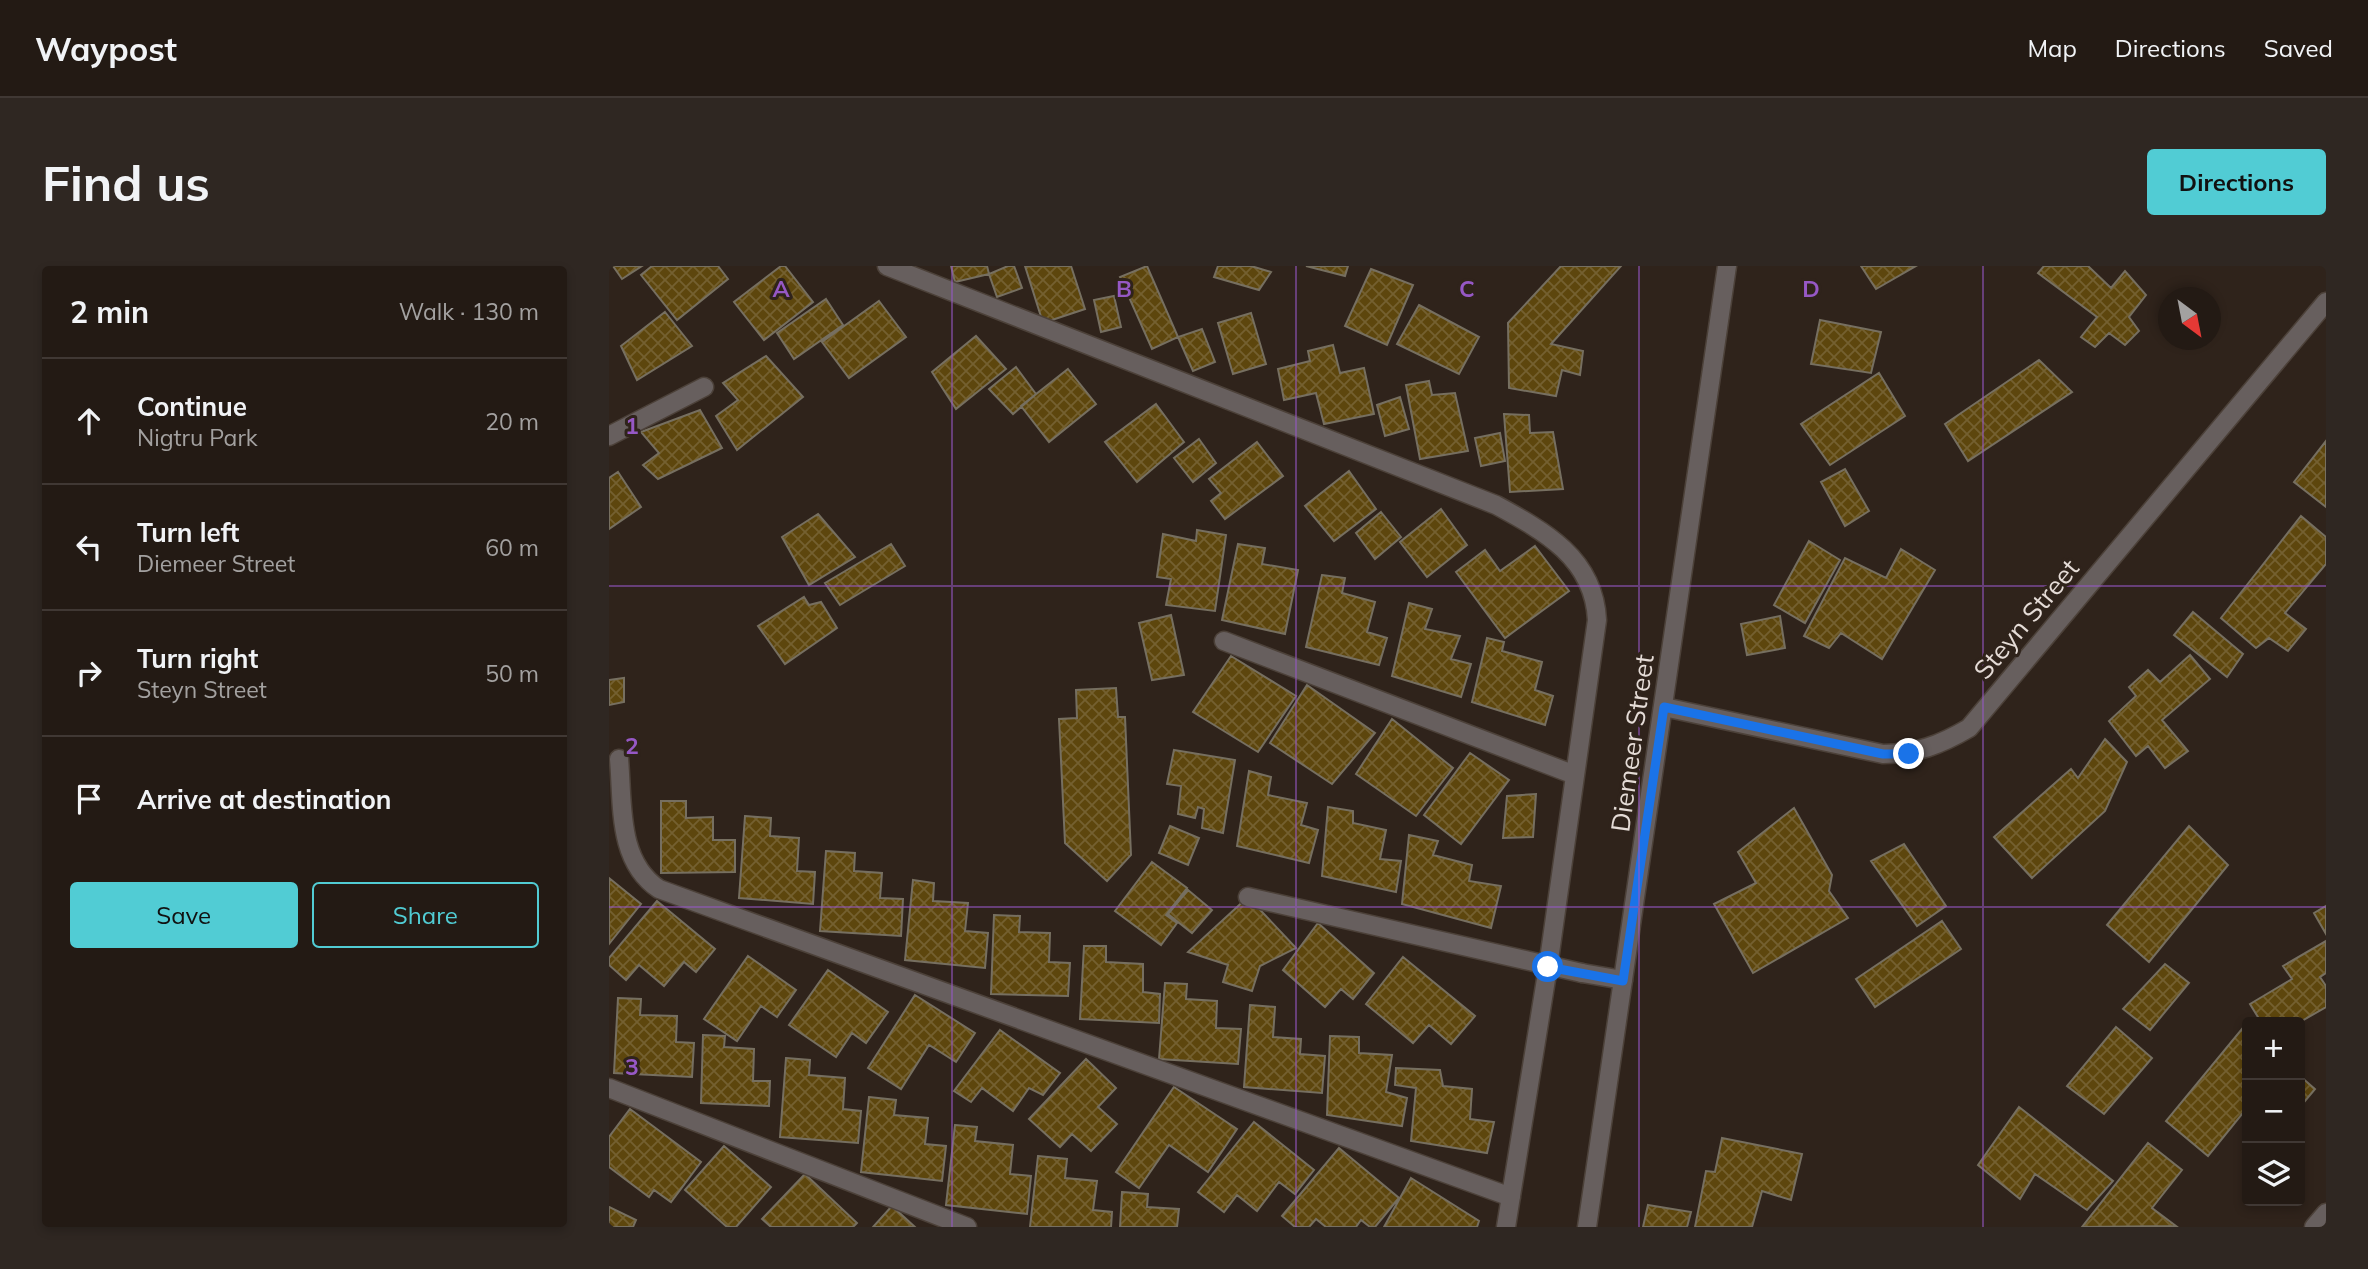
<!DOCTYPE html>
<html lang="en">
<head>
<meta charset="utf-8">
<style>
  :root { --surface:#231a14; --page:#2f2722; --text:#f1f3f6; --muted:#a3a1a0; --line:#403834; --accent:#51ccd4 }
  body { margin:0; font-family:Mulish,sans-serif; background:var(--page); color:var(--text) }
  .controls { position:absolute; right:21px; bottom:21px; display:grid; overflow:hidden; border-radius:7px; box-shadow:0 4px 10px #0003 }
  .controls button { width:63px; height:63px; display:grid; place-items:center; padding:0; border:0; border-bottom:2px solid var(--line); background:var(--surface); color:var(--text); font:35px sans-serif }
  .compass { position:absolute; left:1549px; top:21px; width:63px; height:63px; border-radius:50%; background:var(--surface); box-shadow:0 4px 10px #0003; rotate:148deg }
  .stop { position:absolute; width:21px; height:21px; margin:-16px; border:5px solid #1a73e8; border-radius:50%; background:#fff }
  .stop.end { background:#1a73e8; border-color:#fff; box-shadow:0 2px 7px #0008 }
  .list { margin:0; padding:0; list-style:none }
  h2 { display:flex; justify-content:space-between; align-items:center; height:91px; margin:0; padding:0 28px; font-size:30px }
  h2 small { font-size:23px; font-weight:400; color:var(--muted) }
  .list li { display:grid; grid-template-columns:46px 1fr auto; gap:21px; align-items:center; box-sizing:border-box; height:126px; padding:0 28px; border-top:2px solid var(--line) }
  .list b { display:block; font-size:26px; white-space:nowrap }
  .list p { margin:0; font-size:23px; white-space:nowrap; color:var(--muted) }
  .list em { font-size:23px; font-style:normal; color:var(--muted) }
  .actions { display:flex; gap:14px; padding:21px 28px }
  .actions a { flex:1; padding:16px 0; border:2px solid var(--accent); border-radius:7px; text-align:center; font-size:24px; color:var(--accent) }
  .actions .main { background:var(--accent); color:#111 }
  .icon { flex:none; width:38px; height:38px; fill:none; stroke:currentColor; stroke-width:2; stroke-linecap:round; stroke-linejoin:round }
  .map { position:relative; flex:none; width:1717px; height:961px; overflow:hidden; border-radius:7px }
  header { display:flex; align-items:center; gap:42px; box-sizing:border-box; height:98px; padding:0 35px; background:var(--surface); border-bottom:2px solid var(--line) }
  header strong { font-size:33px }
  nav { display:flex; gap:38px; margin-inline-start:auto; font-size:24px }
  .intro { display:flex; align-items:center; justify-content:space-between; box-sizing:border-box; height:168px; padding:0 42px }
  h1 { margin:0; font-size:49px }
  .button { padding:18px 32px; border-radius:7px; background:var(--accent); color:#111; font-size:24px; font-weight:700 }
  main { display:flex; gap:42px; padding:0 42px }
  aside { flex:1; background:var(--surface); border-radius:7px; box-shadow:0 4px 10px #0003 }
  .map>svg:first-child { display:block }
</style>
</head>
<body>
<header>
<strong>Waypost</strong>
<nav><a>Map</a><a>Directions</a><a>Saved</a></nav>
</header>
<div class="intro"><h1>Find us</h1><a class="button">Directions</a></div>
<main>
<aside>
<h2>2 min<small>Walk · 130 m</small></h2>
<ul class="list">
<li><svg class="icon" aria-label="ahead" viewBox="0 0 24 24"><path d="M12 20V5M6 11l6-6 6 6"/></svg><div><b>Continue</b><p>Nigtru Park</p></div><em>20 m</em></li>
<li><svg class="icon" aria-label="left" viewBox="0 0 24 24"><path d="M17 20v-9H6M10 6l-5 5 5 5"/></svg><div><b>Turn left</b><p>Diemeer Street</p></div><em>60 m</em></li>
<li><svg class="icon" aria-label="right" viewBox="0 0 24 24"><path d="M7 20v-9h11M14 6l5 5-5 5"/></svg><div><b>Turn right</b><p>Steyn Street</p></div><em>50 m</em></li>
<li><svg class="icon" aria-label="arrive" viewBox="0 0 24 24"><path d="M6 21V4h12l-3 4 3 4H6"/></svg><div><b>Arrive at destination</b></div></li>
</ul>
<div class="actions"><a class="main">Save</a><a>Share</a></div>
</aside>
<div class="map">
<svg width="1717" height="961" viewBox="0 0 1717 961">
  <defs>
    <pattern id="building-cross-hatch" width="8" height="8" patternUnits="userSpaceOnUse" patternTransform="scale(1.75)"><rect width="8" height="8" fill="#5d460d"/><path d="M0 0l8 8M0 8l8-8" fill="none" stroke="#746030"/></pattern>
  </defs>
  <rect width="100%" height="100%" fill="#2f231b"/>
  <path fill="url(#building-cross-hatch)" stroke="#766f60" stroke-width="2" d="M4,0H33L13,13Z
    M43,0H109L119,13L68,54L32,9Z
    M172,0H176L204,36L155,74L125,36Z
    M342,0H378L380,8L346,16Z
    M399,0H405L413,22L388,31L380,8Z
    M416,0H462L476,43L434,57Z
    M538,0L569,71L543,83L511,11Z
    M609,0H642L662,6L650,24L605,11Z
    M697,0H739L736,10Z
    M952,0H1012L942,78L974,85L971,109L953,104L947,130L900,122L899,57Z
    M1252,0H1307L1267,23Z
    M1435,0H1479L1502,22L1516,5L1537,29L1520,51L1530,65L1516,79L1500,67L1486,81L1472,71L1488,51L1429,7Z
    M762,3L804,19L778,79L736,60Z
    M505,30L512,61L492,66L485,34Z
    M217,33L234,59L185,93L168,67Z
    M270,35L297,71L240,112L213,76Z
    M810,39L870,71L850,108L788,78Z
    M56,46L83,80L28,114L12,80Z
    M642,47L657,98L624,108L609,57Z
    M1211,54L1272,66L1262,107L1202,98Z
    M593,63L606,96L584,105L569,71Z
    M367,70L397,103L347,143L323,106Z
    M724,79L731,107L755,102L765,148L715,158L707,127L675,134L669,103L701,95L699,85Z
    M157,90L194,131L128,184L107,150L129,134L114,117Z
    M1430,94L1463,126L1359,195L1336,158Z
    M407,101L427,128L404,148L380,123Z
    M459,103L487,138L440,176L412,140Z
    M1270,107L1296,150L1221,199L1192,158Z
    M820,115L823,129L846,127L859,185L811,193L797,119Z
    M791,131L800,163L776,170L768,139Z
    M547,138L575,176L528,216L496,176Z
    M91,144L113,182L49,213L34,199L50,187L32,166Z
    M895,148L920,149L921,167L944,166L954,223L901,226Z
    M891,167L896,195L872,200L866,172Z
    M590,173L607,197L584,216L565,192Z
    M1717,175V241L1685,216Z
    M648,176L674,210L616,253L602,235L612,227L600,213Z
    M1236,203L1260,245L1236,260L1212,216Z
    M740,205L767,243L725,275L696,240Z
    M9,206L32,241L0,263V212Z
    M832,243L858,279L818,311L791,276Z
    M772,246L792,271L766,293L747,267Z
    M209,248L246,291L200,319L173,271Z
    M1692,250L1717,271V298L1676,347L1697,363L1679,385L1660,372L1647,382L1612,352Z
    M588,264L617,269L606,345L557,339L562,313L548,311L554,268L587,275Z
    M1200,275L1231,294L1196,357L1165,339Z
    M282,278L296,300L231,339L216,317Z
    M629,278L656,282L653,298L689,304L676,368L613,354Z
    M926,280L960,325L896,372L847,306L876,284L891,305Z
    M1292,283L1326,304L1273,393L1232,367L1220,382L1195,370L1236,292L1277,312Z
    M713,309L736,312L733,327L766,336L758,366L778,372L770,399L697,381Z
    M195,331L200,339L212,336L228,362L176,398L149,360Z
    M800,337L823,343L816,363L851,370L842,393L862,398L852,431L783,410Z
    M1584,346L1634,388L1618,411L1565,369Z
    M562,349L575,409L543,414L530,357Z
    M1171,350L1176,382L1138,389L1132,358Z
    M878,372L895,376L893,385L933,396L926,424L944,430L936,459L863,436Z
    M1581,389L1601,413L1553,454L1579,485L1556,502L1539,480L1527,490L1500,455L1527,430L1520,421L1539,404L1551,416Z
    M622,390L687,430L649,486L584,446Z
    M15,412V436L0,439V414Z
    M698,419L766,467L723,518L661,477Z
    M507,422L509,451H516L522,589L498,615L456,577L450,453L468,452L467,424Z
    M783,453L844,502L807,550L747,508Z
    M1496,473L1518,496L1496,545L1423,612L1385,571L1462,503L1469,512Z
    M565,484L626,494L614,567L593,562L595,543L589,541L586,552L569,548L572,520L558,518Z
    M861,487L900,514L852,578L815,549Z
    M640,505L662,511L659,529L698,537L692,559L709,564L700,597L628,580Z
    M927,528L924,571L894,572L898,530Z
    M52,535H77V552L104,551V574H126V606L52,607Z
    M719,541L744,545V557L777,564L771,593L792,595L787,626L713,610Z
    M1185,542L1223,609L1220,625L1239,652L1144,707L1105,638L1147,617L1129,586Z
    M136,550L162,552L161,570L190,572L188,605L206,606L204,638L130,632Z
    M561,560L590,572L579,599L550,587Z
    M1580,560L1619,599L1540,696L1498,659Z
    M800,569L829,575L824,589L863,599L860,615L892,620L882,662L793,638Z
    M1295,578L1337,640L1308,660L1262,595Z
    M217,585L246,587L245,605L273,607L271,632L294,633L292,670L211,665Z
    M543,596L578,622L557,649L568,657L552,679L506,645Z
    M0,612L32,638L0,678Z
    M304,614L325,617L324,635L359,637L356,665L379,667L376,702L296,694Z
    M579,624L603,644L583,667L559,648Z
    M639,631L687,682L651,700L643,725L614,716L619,699L579,686Z
    M48,635L106,683L87,706L75,696L55,720L30,699L17,714L0,699V692Z
    M1717,640V668L1705,647Z
    M385,649L411,650L410,666L441,667L440,696L461,697L459,730L382,728Z
    M1333,655L1352,683L1266,741L1247,713Z
    M709,657L765,707L744,733L732,723L716,741L674,704Z
    M1717,675V707L1711,711L1717,720V741L1691,756H1652L1641,738L1683,713L1674,700Z
    M475,680H497V696L534,698V726L551,728L550,757L471,753Z
    M139,690L187,724L168,751L152,740L128,775L95,753Z
    M794,691L866,750L842,778L820,759L804,777L757,738Z
    M1556,698L1580,717L1541,764L1514,743Z
    M219,704L279,746L257,777L243,767L227,791L180,759Z
    M556,717L578,718L577,733L608,735L607,762L632,763L629,798L550,793Z
    M306,729L366,767L347,796L320,779L292,823L259,802Z
    M9,732L32,733L31,749L68,750L67,776L85,777L83,811L5,807Z
    M641,739L666,741L664,771L692,773L691,788L716,790L713,827L635,821Z
    M1507,761L1543,792L1495,848L1458,820Z
    M1633,763L1638,767V842L1599,890L1557,855Z
    M391,764L451,807L434,829L420,822L404,845L373,822L362,836L345,825Z
    M94,769L116,770L115,781L145,783L144,815H161L160,840L92,837Z
    M721,770L750,771V787L783,789L777,826L798,832L793,860L718,849Z
    M177,792L201,794L200,809L236,812L234,843L252,845L249,877L171,871Z
    M477,793L507,822L489,841L508,858L482,885L463,868L451,881L420,853Z
    M787,802L831,804L834,820L863,823L861,853L885,856L878,887L802,875L807,822L786,819Z
    M1691,810L1706,823L1691,841Z
    M565,821L628,863L599,906L560,879L530,922L507,906Z
    M260,831L287,834L285,849L319,852L316,878L337,880L333,915L252,906Z
    M1410,841L1504,915L1478,944L1426,908L1411,933L1369,899Z
    M21,843L92,896L62,936L45,924L40,931L0,901V871Z
    M645,856L705,904L686,928L670,916L648,945L628,929L615,946L589,926Z
    M346,859L368,861L366,875L404,879L401,908L422,910L418,948L337,939Z
    M1113,872L1193,888L1182,934L1153,925L1143,961H1086L1097,905L1106,906Z
    M1539,877L1573,904L1543,942L1567,960L1473,961Z
    M115,880L162,921L127,961H118L76,924Z
    M730,882L790,932L766,961H761L752,954L747,961H717L707,953L700,961H686L673,950Z
    M429,890L458,893L456,912L488,915L484,944L503,946L502,961H421Z
    M196,908L248,957L244,961H162L153,953Z
    M802,912L870,955L868,961H775Z
    M513,926L539,928L538,941L570,943L568,961H511Z
    M1039,939L1082,946L1078,961H1034Z
    M283,940L306,961H264Z
    M0,941L27,954L24,961H0Z"/>
  <g fill="none" stroke-linecap="round" stroke-linejoin="round">
    <defs>
      <path id="service" d="M278,0L887,239C935,265 985,292 988,354L939,701L897,961
        M615,375L966,509
        M10,493C14,538 8,595 50,623L902,931
        M639,631L973,707
        M0,822L358,961"/>
      <path id="minor" d="M0,170L95,121
        M1055,441L1274,488C1307,488 1331,479 1360,462L1717,36
        M973,707L1014,714
        M1705,961L1717,947"/>
      <path id="tertiary" d="M978,961L1118,0"/>
    </defs>
    <use href="#service" stroke="#4c4139" stroke-width="21"/>
    <use href="#minor" stroke="#4c4139" stroke-width="21"/>
    <use href="#tertiary" stroke="#4c4139" stroke-width="21"/>
    <use href="#service" stroke="#675f5e" stroke-width="18"/>
    <use href="#minor" stroke="#675f5e" stroke-width="18"/>
    <use href="#tertiary" stroke="#675f5e" stroke-width="18"/>
  </g>
  <g fill="none" stroke-linecap="round" stroke-linejoin="round">
    <path stroke="#1a73e8" stroke-width="9" d="M939,701L1014,715L1055,441L1274,488H1300"/>
  </g>
  <path fill="none" stroke="#9658c5" stroke-width="2" stroke-opacity="0.55" d="M343,0V961M687,0V961M1030,0V961M1374,0V961M0,320H1717M0,641H1717"/>
  <g text-anchor="middle" dominant-baseline="central" stroke-width="6" stroke-linejoin="round" paint-order="stroke">
    <g font-size="26" fill="#e5dcd7" stroke="#2f231b">
      <text transform="translate(1417 353) rotate(-50)">Steyn Street</text>
      <text transform="translate(1023 477) rotate(-82)">Diemeer Street</text>
    </g>
  </g>
  <g font-size="23" text-anchor="middle" font-weight="bold" fill="#9658c5" stroke="#2f231b" stroke-width="6" stroke-linejoin="round" paint-order="stroke">
    <text x="172" y="31">A</text>
    <text x="515" y="31">B</text>
    <text x="858" y="31">C</text>
    <text x="1202" y="31">D</text>
    <text x="23" y="168">1</text>
    <text x="23" y="488">2</text>
    <text x="23" y="809">3</text>
  </g>
</svg>
<div class="controls">
<button>+</button>
<button>−</button>
<button><svg class="icon" aria-label="layers" viewBox="0 0 24 24"><path d="M12 4l9 5-9 5-9-5zM3 14l9 5 9-5"/></svg></button>
</div>
<svg class="compass" viewBox="-18 -18 36 36"><path d="M0-13l5 13h-10z" fill="#e53935"/><path d="M0 13l5-13h-10z" fill="#a3a1a0"/></svg>
<div class="stop" style="left:939px;top:701px"></div>
<div class="stop end" style="left:1300px;top:488px"></div>
</div>
</main>
</body>
</html>
